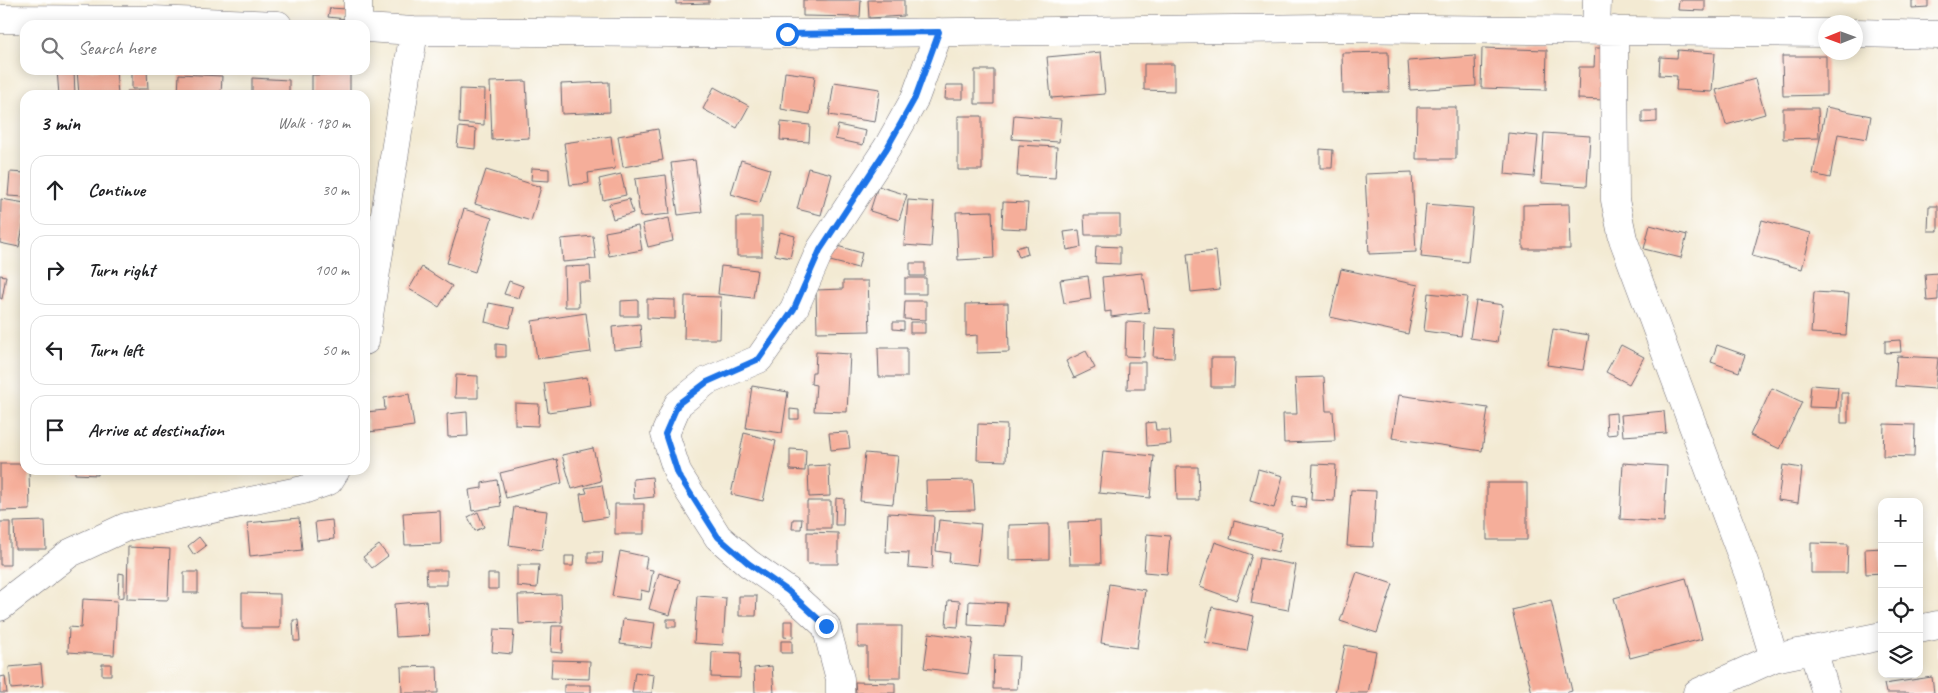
<!DOCTYPE html>
<html lang="en">
<head>
<meta charset="utf-8">
<style>
  :root { --surface:#fff; --page:#f2f2f2; --text:#202124; --muted:#757577; --line:#e0e0e0 }
  body { margin:0; font-family:Caveat,sans-serif; background:var(--page); color:var(--text) }
  .controls { position:absolute; right:15px; bottom:15px; display:grid; overflow:hidden; border-radius:10px; box-shadow:0 2px 12px #0003 }
  .controls button { width:45px; height:45px; display:grid; place-items:center; padding:0; border:0; border-bottom:1px solid var(--line); background:var(--surface); color:var(--text); font:25px sans-serif }
  .compass { position:absolute; left:1818px; top:15px; width:45px; height:45px; border-radius:50%; background:var(--surface); box-shadow:0 2px 12px #0003; rotate:269deg }
  .stop { position:absolute; width:15px; height:15px; margin:-11px; border:4px solid #1a73e8; border-radius:50%; background:#fff }
  .stop.end { background:#1a73e8; border-color:#fff; box-shadow:0 1px 5px #0008 }
  .list { margin:0; padding:0; list-style:none }
  h2 { display:flex; justify-content:space-between; align-items:center; height:65px; margin:0; padding:0 20px; font-size:21px }
  h2 small { font-size:16px; font-weight:400; color:var(--muted) }
  .list li { display:grid; grid-template-columns:32px 1fr auto; gap:15px; align-items:center; box-sizing:border-box; height:70px; margin:0 10px 10px; padding:0 10px; border:1px solid var(--line); border-radius:15px }
  .list b { display:block; font-size:19px; white-space:nowrap }
  .list em { font-size:16px; font-style:normal; color:var(--muted) }
  .icon { flex:none; width:28px; height:28px; fill:none; stroke:currentColor; stroke-width:2; stroke-linecap:round; stroke-linejoin:round }
  .map { position:relative; flex:none; width:1938px; height:693px; overflow:hidden }
  .search { position:absolute; background:var(--surface); box-shadow:0 2px 12px #0003; left:20px; top:20px; width:350px; height:55px; display:flex; align-items:center; gap:12px; box-sizing:border-box; padding:0 18px; border-radius:15px; color:var(--muted); font-size:19px }
  .panel { position:absolute; background:var(--surface); box-shadow:0 2px 12px #0003; left:20px; top:90px; width:350px; height:385px; border-radius:15px }
  .map>svg:first-child { display:block }
</style>
</head>
<body>
<div class="map">
<svg width="1938" height="693" viewBox="0 0 1938 693">
  <rect width="100%" height="100%" fill="#fff"/>
  <filter id="ink" filterUnits="userSpaceOnUse"><feTurbulence type="fractalNoise" baseFrequency=".02" numOctaves="2"/><feDisplacementMap in="SourceGraphic" scale="10" xChannelSelector="R" yChannelSelector="G"/><feConvolveMatrix kernelMatrix="1 2 1 2 8 2 1 2 1" color-interpolation-filters="sRGB"/></filter>
  <filter id="wash" filterUnits="userSpaceOnUse"><feTurbulence type="fractalNoise" baseFrequency=".0096" numOctaves="4" result="noise"/><feDisplacementMap in="SourceGraphic" scale="20" xChannelSelector="R" yChannelSelector="G"/><feGaussianBlur stdDeviation="1.12" result="paint"/><feColorMatrix in="noise" values="0 0 0 0 0 0 0 0 0 0 0 0 0 0 0 0 0 1.4 0 .05"/><feComposite in="paint" operator="in"/></filter>
  <g filter="url(#wash)">
    <rect width="100%" height="100%" fill="#f3ead3"/>
    <g id="blocks">
      <path fill="#f5ae9a" d="M676,0H709V3L676,4Z
        M803,0H861L860,17L803,16Z
        M868,0H904V16L869,18Z
        M1679,0H1705V11L1678,10Z
        M1912,0H1928V7L1912,8Z
        M330,8L347,9L346,19L328,17Z
        M1482,48L1547,50L1546,90L1481,88Z
        M1595,48H1608L1605,100L1578,99L1579,67H1594Z
        M1678,50L1715,53L1712,92L1676,90L1677,76L1659,75L1660,57L1677,58Z
        M1101,52L1105,94L1051,98L1047,57Z
        M1388,52L1389,92L1343,93L1342,53Z
        M1475,56L1476,86L1410,90L1408,61Z
        M1782,56H1826V95L1783,96Z
        M1144,64H1174V91L1144,90Z
        M57,70H74L75,95H59Z
        M77,70H116L118,95H79Z
        M132,70H147L148,89H132Z
        M975,70H994V104H975Z
        M785,72L815,76L810,114L781,109Z
        M179,74L222,76L221,95H178Z
        M350,74V95H312V75Z
        M252,78L289,80V95H252Z
        M1755,79L1765,114L1726,125L1716,90Z
        M526,81L529,138L492,140L490,82Z
        M609,82L610,112L562,114L561,84Z
        M834,82L880,89L875,122L829,115Z
        M946,85H963V99H945Z
        M714,87L749,106L737,128L703,109Z
        M460,89L485,90L484,125L459,123Z
        M127,91L150,92V95H127Z
        M1417,107H1456V159H1416Z
        M1826,107L1871,116L1867,139L1838,134L1830,178L1813,174Z
        M1783,108H1818L1819,138L1783,139Z
        M1642,111H1657V122L1642,123Z
        M1014,115L1061,119L1059,142L1012,139Z
        M958,116H982V170H958Z
        M781,122L810,125L809,142L780,140Z
        M838,125L866,131L863,145L835,139Z
        M459,127L476,129L475,149L457,147Z
        M658,129L663,160L623,167L618,136Z
        M1508,133L1538,136L1534,177L1505,174Z
        M1544,133L1590,136L1587,186L1541,183Z
        M611,136L615,169L588,173L589,183L570,185L564,143Z
        M1019,145L1057,147L1055,178L1017,176Z
        M1320,149L1333,150L1332,168H1320Z
        M695,160L702,212L678,215L671,163Z
        M741,160L770,169L760,203L731,194Z
        M532,168L549,169V181L531,180Z
        M808,168L832,174L821,215L797,209Z
        M486,170L541,187L531,221L475,204Z
        M10,172L25,173V197L8,196Z
        M1412,172L1416,252L1369,254L1365,174Z
        M621,174L626,195L603,200L599,179Z
        M666,175L670,214L640,217L635,179Z
        M878,186L907,195L899,220L870,211Z
        M1,199L25,203V217L19,247L0,243Z
        M629,199L633,213L613,219L609,204Z
        M908,200L934,202L931,247L904,245Z
        M1003,202L1028,203L1026,229L1002,228Z
        M1426,204L1473,208L1468,262L1421,257Z
        M1569,204L1570,249H1523V205Z
        M1929,206H1938V231H1928Z
        M464,209L492,218L475,272L447,263Z
        M992,211L994,258L958,260L956,212Z
        M1084,215H1120V235H1085Z
        M737,217H762V256H737Z
        M669,218L673,241L648,247L642,224Z
        M1762,220L1811,233L1802,269L1752,256Z
        M1650,225L1687,235L1681,258L1644,249Z
        M638,226L642,250L609,256L605,232Z
        M1079,230L1081,247L1067,250L1064,232Z
        M780,232L795,236L790,258L775,255Z
        M593,236L596,259L563,262L561,239Z
        M830,244L862,253L858,268L826,260Z
        M1026,245L1028,254L1019,257L1016,248Z
        M1096,246L1120,247V264L1095,263Z
        M1216,251L1220,289L1191,292L1187,254Z
        M910,263H925V276H910Z
        M590,266L591,282H578L579,307H565L564,267Z
        M721,266L757,270L753,298L718,294Z
        M422,267L452,286L439,307L409,289Z
        M1341,269L1418,285L1408,334L1330,317Z
        M1142,273V278H1144L1149,312L1111,317V311L1105,312L1102,277Z
        M1938,273V300L1927,301L1925,274Z
        M0,275L6,276L2,299L0,298Z
        M1088,276L1091,299L1064,303L1060,280Z
        M905,278H926V294H905Z
        M509,281L523,286L519,298L504,294Z
        M843,281H868L870,331L817,332L816,290L843,289Z
        M1814,292L1849,294L1846,335L1811,333Z
        M1428,293L1467,297L1461,336L1424,331Z
        M685,296L721,297L720,339H684Z
        M647,299L675,300V319L647,318Z
        M638,300V316H621V301Z
        M905,301H926V320L904,319Z
        M1476,301L1503,305L1497,342L1470,338Z
        M489,303L514,308L509,328L485,322Z
        M1008,303L1009,352L977,353V335L966,336V304Z
        M586,313L591,352L537,359L532,321Z
        M893,322H904V330L893,329Z
        M910,322H925V333H910Z
        M1126,322L1145,323L1144,357L1125,356Z
        M640,324L642,347L614,350L612,327Z
        M1155,328L1175,329L1174,358L1153,357Z
        M1553,329L1589,335L1583,370L1547,365Z
        M1900,340L1901,352L1885,353V341Z
        M496,344L506,345V357H496Z
        M1621,345L1644,357L1629,384L1606,372Z
        M1717,345L1745,355L1739,372L1711,362Z
        M878,348H907V377H879Z
        M1086,351L1095,368L1074,378L1066,361Z
        M816,352L850,354L847,412L814,411L816,385L811,384L812,372H815Z
        M1897,356L1938,358L1935,389L1895,386Z
        M1211,358H1235L1234,387H1211Z
        M1128,362H1145V389H1127Z
        M456,375L478,376V398H455Z
        M587,377L591,406L548,412L544,383Z
        M1324,377L1326,411H1333L1335,441L1284,443L1283,414H1297L1295,378Z
        M1811,385L1838,387L1836,408L1809,407Z
        M752,386L788,392L782,433L746,428Z
        M1772,388L1802,402L1780,449L1750,435Z
        M1841,393H1848V423H1841Z
        M409,394L414,426L369,432L366,412L385,410L384,398Z
        M1399,395L1488,408L1482,451L1392,438Z
        M515,403L539,404L538,426L515,425Z
        M790,409L799,410V419H790Z
        M1664,411L1666,433L1623,436L1621,415Z
        M467,412L468,436L448,437L447,414Z
        M1616,413L1617,434L1607,435L1606,414Z
        M1155,422L1156,430H1170L1171,444L1147,446L1146,423Z
        M978,424L1007,425L1006,461L977,460Z
        M1884,424L1915,425L1914,457L1883,456Z
        M848,432L850,448L831,450L829,433Z
        M744,433L776,441L763,501L731,494Z
        M593,448L601,481L572,489L562,455Z
        M790,449L806,450L805,471L790,470Z
        M1103,451L1154,456L1150,498L1099,493Z
        M865,453L898,456L893,504L860,501Z
        M557,459L562,483L506,498L500,473Z
        M1623,463L1667,466L1664,522L1620,519Z
        M0,464H25V470H29L30,510L0,511Z
        M1313,464L1336,465L1334,501L1311,500Z
        M829,465L830,496L809,497L808,466Z
        M1783,465L1802,468L1798,503L1778,500Z
        M1176,467H1198L1199,500H1177Z
        M1258,469L1283,476L1274,508L1250,501Z
        M75,470H98V475L75,474Z
        M652,477L654,497L634,499L633,479Z
        M497,480L501,506L472,511L469,490L482,488V483Z
        M973,480L975,510L927,511L926,481Z
        M1487,483H1527V540H1487Z
        M602,485L608,517L584,521L580,494L587,493L585,488Z
        M1351,490L1376,491L1373,547L1347,546Z
        M1293,496L1306,498L1305,508L1292,506Z
        M836,498L844,499L843,525H835Z
        M807,501H831V528H807Z
        M615,504H644V534H615Z
        M514,507L547,511L542,550L509,545Z
        M440,511L441,544L405,545L403,513Z
        M478,512L484,527L475,531L468,517Z
        M888,513L934,516L932,569L908,567L909,553L886,552Z
        M299,518L302,550L250,556L247,523Z
        M793,519H802L801,529H792Z
        M332,520L334,539L317,541L315,522Z
        M939,520L981,524L977,565L949,562L950,553L936,551Z
        M45,521L46,549H15L14,522Z
        M1100,521L1101,564H1070L1068,522Z
        M1234,521L1282,533L1278,552L1230,539Z
        M0,522H10V565H0Z
        M1049,524V559L1009,560V525Z
        M807,532L838,533V564H807Z
        M1147,534L1170,536L1167,574L1144,572Z
        M199,537L206,546L194,555L188,546Z
        M1215,542L1252,555L1236,600L1200,587Z
        M1811,543L1848,544L1847,573H1811Z
        M379,545L388,556L372,568L363,557Z
        M128,547L170,549L168,600L127,599Z
        M1882,548V573L1866,574L1865,549Z
        M620,551L647,557L645,569L653,570L649,592L641,590L640,600L612,596Z
        M588,552H603L602,563H588Z
        M565,556H574L573,566H565Z
        M1259,558L1296,565L1288,610L1251,603Z
        M517,565H539L537,588L517,586Z
        M426,570H447V585H427Z
        M184,572H198V593H184Z
        M1357,572L1393,584L1377,633L1340,621Z
        M119,573L124,574V597L118,598Z
        M659,573L680,580L670,615L649,609Z
        M488,574H498V589H488Z
        M1686,578L1702,639L1630,658L1614,598Z
        M1109,584L1145,590L1137,648L1101,643Z
        M242,593L280,594V628H242Z
        M561,594L562,622L519,624L518,595Z
        M697,596L726,598L723,645L694,643Z
        M739,596H757L756,616H739Z
        M83,599L117,601L114,655L68,652L69,627L81,628Z
        M948,600L960,601L958,627L946,626Z
        M1551,600L1572,691L1565,693H1532L1512,610Z
        M426,601L429,635L396,637L394,604Z
        M969,601L1007,603L1005,627L968,625Z
        M1212,607L1254,616L1247,651L1205,643Z
        M623,619L655,623L651,648L620,644Z
        M667,619H676V627H667Z
        M293,620H298L300,641H294Z
        M784,621H793V638L784,637Z
        M552,626H563L562,653L551,652Z
        M858,626H902L901,678H867V647H858Z
        M494,629L514,630L512,654L492,652Z
        M929,633L973,639L968,674L924,668Z
        M781,641H792V653H781Z
        M1345,645L1376,651L1368,693H1335Z
        M712,652L741,653L740,678L711,677Z
        M994,655L1019,656L1017,689H993Z
        M552,660L590,661L589,679L551,678Z
        M41,664L43,686L11,689L9,667Z
        M102,664H111V675H102Z
        M437,666L438,693H402L401,667Z
        M772,666L774,693H755L754,668Z
        M635,672L654,675L652,693H632Z
        M5,676L7,693H0V677Z
        M1932,677L1934,693H1886L1884,684Z
        M855,682L895,683V693H856Z
        M564,685H591V693H564Z"/>
    </g>
  </g>
  <g filter="url(#ink)">
    <use href="#blocks" fill-opacity="0" stroke="#6b6870" stroke-width="1"/>
    <g fill="none" stroke-linecap="round" stroke-linejoin="round">
      <defs>
        <path id="minor" d="M0,19L152,20L278,25
          M358,25V0
          M365,28L414,31L787,34L1323,28L1826,33
          M1596,30L1597,0
          M1614,30L1615,200L1623,239L1750,578L1774,658
          M1856,33L1938,35
          M365,341L414,31
          M0,607L70,553L126,527L303,490L329,481L336,470
          M1919,629L1938,625
          M1813,650L1826,693
          M840,693V679L826,626L788,591L748,563L718,537L678,474L665,434L678,404L707,381L759,359L794,309L820,250L887,148L915,98L939,32
          M1697,693L1774,658L1882,636"/>
      </defs>
      <use href="#minor" stroke="#6b6870" stroke-width="29"/>
      <use href="#minor" stroke="#fff" stroke-width="28"/>
    </g>
  </g>
  <g fill="none" stroke-linecap="round" stroke-linejoin="round" filter="url(#ink)">
    <path stroke="#1a73e8" stroke-width="6" d="M787,34L939,32L915,98L887,148L820,250L794,309L759,359L707,382L678,404L665,434L678,474L718,537L748,563L788,591L826,626"/>
  </g>
</svg>
<div class="controls">
<button>+</button>
<button>−</button>
<button><svg class="icon" aria-label="locate" viewBox="0 0 24 24"><circle cx="12" cy="12" r="6"/><path d="M12 2v4M12 18v4M2 12h4M18 12h4"/></svg></button>
<button><svg class="icon" aria-label="layers" viewBox="0 0 24 24"><path d="M12 4l9 5-9 5-9-5zM3 14l9 5 9-5"/></svg></button>
</div>
<svg class="compass" viewBox="-18 -18 36 36"><path d="M0-13l5 13h-10z" fill="#e53935"/><path d="M0 13l5-13h-10z" fill="#757577"/></svg>
<div class="stop" style="left:787px;top:34px"></div>
<div class="stop end" style="left:826px;top:626px"></div>
<div class="search"><svg class="icon" aria-label="search" viewBox="0 0 24 24"><circle cx="10" cy="10" r="6"/><path d="M15 15l6 6"/></svg>Search here</div>
<section class="panel">
<h2>3 min<small>Walk · 180 m</small></h2>
<ul class="list">
<li><svg class="icon" aria-label="ahead" viewBox="0 0 24 24"><path d="M12 20V5M6 11l6-6 6 6"/></svg><div><b>Continue</b></div><em>30 m</em></li>
<li><svg class="icon" aria-label="right" viewBox="0 0 24 24"><path d="M7 20v-9h11M14 6l5 5-5 5"/></svg><div><b>Turn right</b></div><em>100 m</em></li>
<li><svg class="icon" aria-label="left" viewBox="0 0 24 24"><path d="M17 20v-9H6M10 6l-5 5 5 5"/></svg><div><b>Turn left</b></div><em>50 m</em></li>
<li><svg class="icon" aria-label="arrive" viewBox="0 0 24 24"><path d="M6 21V4h12l-3 4 3 4H6"/></svg><div><b>Arrive at destination</b></div></li>
</ul>
</section>
</div>
</body>
</html>
